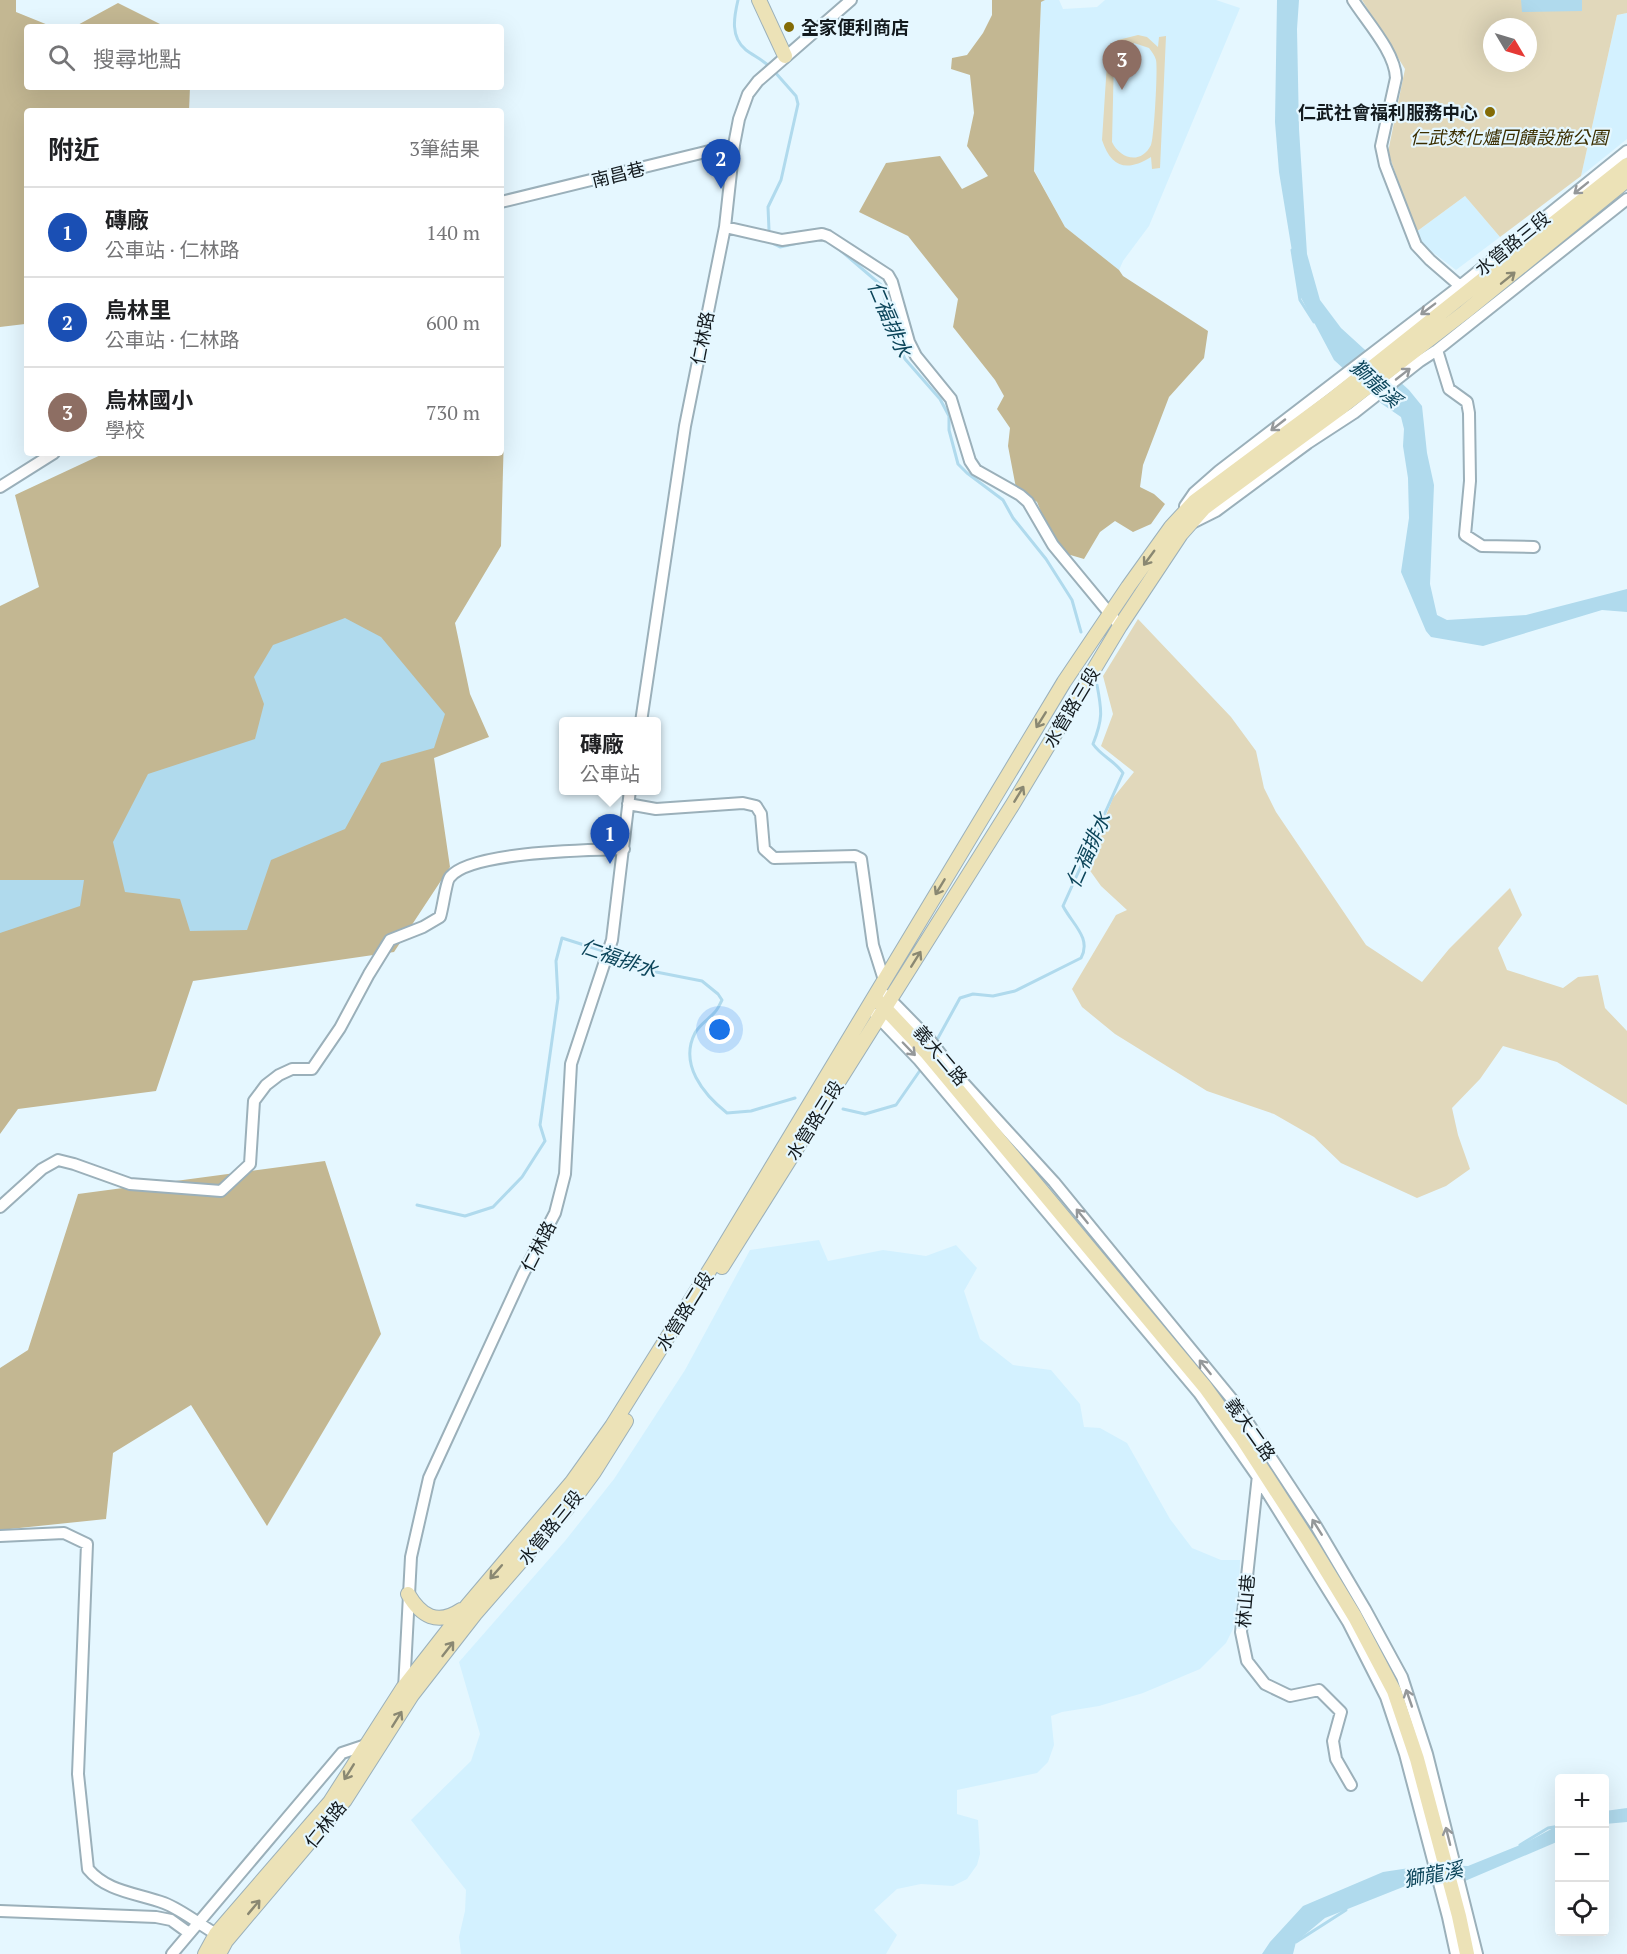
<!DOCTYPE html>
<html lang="zh-TW">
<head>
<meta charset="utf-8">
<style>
  :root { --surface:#fff; --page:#f2f2f2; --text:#202124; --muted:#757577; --line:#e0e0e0; --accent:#836b06 }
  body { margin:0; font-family:"PT Serif","Noto Sans TC",serif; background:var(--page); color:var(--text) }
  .controls { position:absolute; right:18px; bottom:18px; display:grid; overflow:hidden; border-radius:6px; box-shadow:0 6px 24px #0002 }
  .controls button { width:54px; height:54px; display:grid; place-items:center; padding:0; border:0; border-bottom:2px solid var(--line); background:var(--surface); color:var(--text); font:30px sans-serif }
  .compass { position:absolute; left:1483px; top:18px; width:54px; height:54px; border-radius:50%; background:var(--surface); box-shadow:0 6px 24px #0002; rotate:128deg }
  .you { position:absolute; left:720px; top:1030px; width:21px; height:21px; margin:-15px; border:4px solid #fff; border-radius:50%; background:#1a73e8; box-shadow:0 0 0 9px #1a73e833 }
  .badge { display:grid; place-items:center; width:39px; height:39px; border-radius:50%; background:var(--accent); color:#fff; font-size:20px; font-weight:700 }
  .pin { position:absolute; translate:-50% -50px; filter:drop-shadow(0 2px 3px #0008) }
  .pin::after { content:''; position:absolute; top:32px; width:21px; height:18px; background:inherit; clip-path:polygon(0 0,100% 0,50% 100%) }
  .popup { position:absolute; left:559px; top:717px; width:102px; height:78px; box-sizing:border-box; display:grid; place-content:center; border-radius:6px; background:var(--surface); filter:drop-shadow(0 2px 4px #0005); font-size:20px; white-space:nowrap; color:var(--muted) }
  .popup b { font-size:22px; color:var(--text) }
  .popup::after { content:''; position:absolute; left:50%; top:100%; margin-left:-12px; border:12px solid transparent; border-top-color:var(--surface) }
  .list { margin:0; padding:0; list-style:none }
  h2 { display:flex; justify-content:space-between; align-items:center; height:78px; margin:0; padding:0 24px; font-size:26px }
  h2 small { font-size:20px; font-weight:400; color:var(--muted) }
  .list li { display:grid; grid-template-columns:39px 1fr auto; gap:18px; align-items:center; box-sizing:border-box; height:90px; padding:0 24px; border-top:2px solid var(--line) }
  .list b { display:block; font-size:22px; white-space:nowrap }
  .list p { margin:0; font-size:20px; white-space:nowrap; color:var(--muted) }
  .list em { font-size:20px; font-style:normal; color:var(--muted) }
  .icon { flex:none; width:33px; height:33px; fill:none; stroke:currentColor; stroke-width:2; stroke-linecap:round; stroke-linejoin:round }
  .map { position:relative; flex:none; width:1627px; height:1954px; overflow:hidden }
  .search { position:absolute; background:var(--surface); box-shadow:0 6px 24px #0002; left:24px; top:24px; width:480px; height:66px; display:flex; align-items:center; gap:15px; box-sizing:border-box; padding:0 21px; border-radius:6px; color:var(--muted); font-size:22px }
  .panel { position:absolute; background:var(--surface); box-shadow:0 6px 24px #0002; left:24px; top:108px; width:480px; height:348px; border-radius:6px }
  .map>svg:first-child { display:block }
</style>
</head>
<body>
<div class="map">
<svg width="1627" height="1954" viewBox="0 0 1627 1954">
  <rect width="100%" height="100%" fill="#e5f7ff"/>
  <path fill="#d3f1ff" d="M1045,0H1059L1063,9L1097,7L1105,0H1216L1240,8L1149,226L1123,261L1119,270L1065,227L1034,170L1041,1Z
    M1627,13V139L1581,176L1617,15Z
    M1465,196L1500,237L1456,270L1423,245L1416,232Z
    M819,1240L828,1261L883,1250L926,1256L956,1245L977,1268L964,1291L980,1339L1013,1365L1051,1370L1080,1404L1084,1427L1100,1428L1127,1443L1170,1519L1192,1548L1221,1560H1240L1238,1619L1226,1643L1200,1669L1143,1693L1099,1706L1062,1712L1051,1716L1054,1745L1048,1762L1037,1773L957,1790V1814L978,1820L980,1854L977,1865L967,1879L953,1886L921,1884L897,1889L874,1910L897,1935L886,1954H461L459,1937L465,1911L466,1890L411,1820L471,1761L480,1734L459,1662L565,1541L614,1479L685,1370L750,1250Z"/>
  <path fill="#e1d8bb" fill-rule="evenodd" d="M1362,0H1627V13L1617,15L1581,176L1500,237L1465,196L1416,232L1388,152L1405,69ZM1492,27H1528V63H1492Z
    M1138,35L1147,37L1158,47L1159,37L1166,36L1160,168L1152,169L1151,157C1127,172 1111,168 1102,140L1108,48L1118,40ZM1134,43L1149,48C1152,52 1155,56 1156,60C1158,68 1154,139 1151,145C1141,165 1120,159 1112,142L1114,57L1122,48Z
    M1138,619L1231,717L1256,751L1264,788L1276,812L1366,945L1422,982L1449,949L1510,888L1522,915L1498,948L1507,970L1563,988L1578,977L1598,975L1605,1008L1627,1031V1105L1557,1062L1503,1046L1480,1079L1452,1108L1458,1135L1470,1169L1446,1186L1417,1198L1341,1163L1314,1137L1274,1114L1207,1091L1115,1034L1082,1007L1072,989L1116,915L1127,910L1101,886L1086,865L1113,798L1134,772L1101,746L1113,714L1103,676Z"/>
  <path fill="#c3b792" d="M0,0H16V12L53,27H27V87H190L189,111H27V311L25,324L0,327Z
    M992,0H1045L1041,2L1034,171L1065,227L1119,270L1123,276L1208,331L1204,358L1169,397L1143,465L1140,487L1154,494L1165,504L1151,524L1133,532L1115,521L1100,532L1084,559L1067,554L1049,531L1037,502L1016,488L1008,446L1010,428L997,409L1004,396L995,380L953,327L958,299L908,236L859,212L886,163L940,156L962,189L988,176L967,146L974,113L970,75L951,69L952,58L967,55L983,33L992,15Z
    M118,3L166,27H74Z
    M501,429L504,432L501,546L455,623L470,694L489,737L434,758L450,867L394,952L193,981L156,1091L18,1109L0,1134V606L39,587L15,495L105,453H501Z
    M325,1161L381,1334L267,1526L191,1405L113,1453L106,1519L0,1530V1368L28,1350L78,1194Z"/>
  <path fill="#b0daed" d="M1277,0H1299L1297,29L1299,129L1307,254L1320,300L1341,328L1409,390L1422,406L1427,453L1434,485L1430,584L1437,615L1447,620L1526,615L1627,589V612L1602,610L1483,646L1431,637L1426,631L1401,572L1409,518L1408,478L1403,446L1404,429L1401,417L1382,404L1334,360L1299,294L1279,172L1275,122Z
    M1521,0H1582V11L1522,12Z
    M345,618L381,637L445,714L434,748L381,763L345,829L271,860L247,930L190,931L180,899L125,892L113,842L148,774L255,739L264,704L254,677L273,645Z
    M0,880H84L80,906L0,933Z
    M1627,1808V1822L1605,1824V1811Z
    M1559,1825V1841L1465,1881L1408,1885L1325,1918L1296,1942L1293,1954H1262L1270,1942L1303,1906L1383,1872L1429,1865L1468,1866L1525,1843Z"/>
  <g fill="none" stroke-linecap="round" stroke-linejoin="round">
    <path stroke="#b0daed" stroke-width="3" d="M738,0C734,17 730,37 746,50C754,56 763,60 770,67
      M769,230L768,207L781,180L798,104L796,96L774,71
      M774,244L780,247L807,241
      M840,250L881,285L896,339L905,359L940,399L949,416V430L958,464L967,473L1003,500L1013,518L1046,559L1072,600L1081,632
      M1292,250L1300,300L1314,322
      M938,1038L960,998L973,994L993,996L1015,991L1081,958C1092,938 1072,924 1063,906L1123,773C1115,761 1101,756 1093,744C1103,719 1102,711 1097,685
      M843,1109L865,1114L896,1105L921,1069
      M417,1205L465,1216L493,1207L522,1177L545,1141L540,1125L558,998L556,961L562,938L625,958L651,971L702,981L718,994L722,1000C720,1004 718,1009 715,1012C709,1019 699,1025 695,1033C679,1064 703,1094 727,1113L751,1111L795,1098
      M1520,1845L1548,1828L1560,1826
      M1296,1942L1346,1910"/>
    <defs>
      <path id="street" d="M1353,0C1367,22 1395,52 1396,78L1381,146L1385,165L1416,245L1430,260L1460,286V291
        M501,202L734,145
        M725,227L782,240L822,234L828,236L888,275L892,282L909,342L916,356L951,399L970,461L976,470L1020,495L1028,502L1053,545L1120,626
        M1437,350L1449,389L1467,402L1469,413L1470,481L1465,535L1482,546L1534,547
        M0,487L54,453
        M1185,506L1194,493L1219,471L1460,286L1627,151
        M1194,522L1216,511L1308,443L1354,413L1420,361L1437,350L1627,199
        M641,722L685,426L725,227L734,145L739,119L748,94L758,81L851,0
        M628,804L656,809L743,803L756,806L761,814L764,849L774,858L855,856L861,859L873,945L884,980
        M886,995L930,1040L960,1079L1054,1182L1235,1403L1316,1526L1365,1609L1402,1677L1427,1754L1477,1954
        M875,1014L919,1060L1199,1393L1257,1476L1348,1622L1386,1697L1405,1754L1448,1917L1456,1954
        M0,1207L42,1169L58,1160L74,1164L130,1184L221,1191L250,1164L254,1101L266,1085L279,1075L292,1069H312L340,1028L369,974L390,940L423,927L440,917C443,908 446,881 450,877C471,851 589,850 624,849
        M1258,1475L1241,1632L1247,1661L1265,1684L1290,1696L1319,1690L1341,1712L1333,1741L1336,1759L1351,1785
        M0,1536L64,1533L87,1544L78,1774L88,1869C107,1892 137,1893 164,1903C182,1910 199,1924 216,1934
        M404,1689L411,1557L429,1478L523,1274L555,1213L565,1174L571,1064L612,940L630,790
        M0,1911L156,1917L171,1920L189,1933
        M172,1954L342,1753L366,1745"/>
      <path id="secondary" d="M759,0L785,56
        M880,1003L927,1053L1205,1387L1242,1438L1310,1543L1355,1617L1394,1691L1417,1759L1459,1916L1467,1954
        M722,1267L1013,804L1120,626L1181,534L1204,508L1343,406L1465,312L1627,180
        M408,1594C421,1616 437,1626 461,1610
        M205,1954L216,1934L330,1802L403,1688L467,1606L572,1482L612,1426L714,1263L1064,682L1128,587L1171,527L1195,501L1335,397L1627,165
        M219,1954L226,1941L345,1800L412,1695L475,1614L569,1506L594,1472L626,1421"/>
    </defs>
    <use href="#street" stroke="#9bb0ba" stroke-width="14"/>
    <use href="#secondary" stroke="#9bb0ba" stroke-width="16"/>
    <use href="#street" stroke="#fff" stroke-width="10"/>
    <use href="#secondary" stroke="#ece2b7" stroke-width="14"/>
  </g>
  <defs><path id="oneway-shaft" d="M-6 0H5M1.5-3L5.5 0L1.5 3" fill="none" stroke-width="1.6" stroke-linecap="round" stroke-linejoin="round" transform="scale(1.5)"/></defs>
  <g stroke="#95989a">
    <use href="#oneway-shaft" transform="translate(1581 188) rotate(141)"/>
    <use href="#oneway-shaft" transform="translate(1428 309) rotate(143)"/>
    <use href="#oneway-shaft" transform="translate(1403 374) rotate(-38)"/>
    <use href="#oneway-shaft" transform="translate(1278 425) rotate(142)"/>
    <use href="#oneway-shaft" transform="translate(909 1049) rotate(46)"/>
    <use href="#oneway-shaft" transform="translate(1082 1216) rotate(-129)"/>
    <use href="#oneway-shaft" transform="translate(1205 1367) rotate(-129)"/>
    <use href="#oneway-shaft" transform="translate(1317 1527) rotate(-122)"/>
    <use href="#oneway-shaft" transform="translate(1409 1698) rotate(-109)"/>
    <use href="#oneway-shaft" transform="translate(1448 1836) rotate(-104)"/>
  </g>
  <g stroke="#8a8872">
    <use href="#oneway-shaft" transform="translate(1508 278) rotate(-39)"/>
    <use href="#oneway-shaft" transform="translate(1149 558) rotate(126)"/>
    <use href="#oneway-shaft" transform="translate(1041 720) rotate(122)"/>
    <use href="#oneway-shaft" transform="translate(1019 794) rotate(-59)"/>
    <use href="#oneway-shaft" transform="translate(940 887) rotate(121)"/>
    <use href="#oneway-shaft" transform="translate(916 959) rotate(-58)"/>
    <use href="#oneway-shaft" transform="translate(496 1572) rotate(131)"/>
    <use href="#oneway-shaft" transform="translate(448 1649) rotate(-52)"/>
    <use href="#oneway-shaft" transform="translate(397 1719) rotate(-58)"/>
    <use href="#oneway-shaft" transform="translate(349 1772) rotate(122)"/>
    <use href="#oneway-shaft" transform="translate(254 1907) rotate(-50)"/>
  </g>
  <g fill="#836b06" stroke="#e5f7ff" stroke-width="2">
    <circle cx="789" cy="27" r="6"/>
    <circle cx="1490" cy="112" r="6"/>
  </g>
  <g text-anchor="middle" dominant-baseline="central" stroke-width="4.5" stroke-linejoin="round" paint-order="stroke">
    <g font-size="18" font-weight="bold" fill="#131a1e" stroke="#e5f7ff" text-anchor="start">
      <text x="801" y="27">全家便利商店</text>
      <text x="1478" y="112" text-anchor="end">仁武社會福利服務中心</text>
    </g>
    <g font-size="18" font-style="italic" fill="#3b2e00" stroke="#e5f7ff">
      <text x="1509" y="137">仁武焚化爐回饋設施公園</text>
    </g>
    <g font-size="18" fill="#131a1e" stroke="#e5f7ff">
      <text transform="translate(618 174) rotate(-14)">南昌巷</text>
      <text transform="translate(1512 243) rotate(-39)">水管路三段</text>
      <text transform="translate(702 338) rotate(-79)">仁林路</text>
      <text transform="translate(1071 707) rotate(-59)">水管路三段</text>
      <text transform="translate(941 1055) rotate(50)">義大二路</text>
      <text transform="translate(814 1120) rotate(-58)">水管路三段</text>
      <text transform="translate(538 1246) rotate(-63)">仁林路</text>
      <text transform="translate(684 1311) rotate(-58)">水管路二段</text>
      <text transform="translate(1251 1429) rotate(55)">義大二路</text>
      <text transform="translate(550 1527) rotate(-51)">水管路三段</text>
      <text transform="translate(1245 1601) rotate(-85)">林山巷</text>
      <text transform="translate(325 1824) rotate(-51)">仁林路</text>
    </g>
    <g font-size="20" font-style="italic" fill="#0c455a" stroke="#e5f7ff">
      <text transform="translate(890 319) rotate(67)">仁福排水</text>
      <text transform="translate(1376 383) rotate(42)">獅龍溪</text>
      <text transform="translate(1088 850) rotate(-66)">仁福排水</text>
      <text transform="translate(619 958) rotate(19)">仁福排水</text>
      <text transform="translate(1433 1874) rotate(-11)">獅龍溪</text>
    </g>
  </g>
</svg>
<div class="controls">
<button>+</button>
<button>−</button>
<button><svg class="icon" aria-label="locate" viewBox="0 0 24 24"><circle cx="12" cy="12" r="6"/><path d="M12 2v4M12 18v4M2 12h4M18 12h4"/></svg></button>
</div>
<svg class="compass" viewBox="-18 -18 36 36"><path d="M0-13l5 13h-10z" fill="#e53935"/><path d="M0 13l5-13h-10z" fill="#757577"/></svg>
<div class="you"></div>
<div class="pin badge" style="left:610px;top:864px;background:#1a4fb4">1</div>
<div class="popup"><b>磚廠</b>公車站</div>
<div class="pin badge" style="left:721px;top:189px;background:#1a4fb4">2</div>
<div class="pin badge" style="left:1122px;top:90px;background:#8d6e63">3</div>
<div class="search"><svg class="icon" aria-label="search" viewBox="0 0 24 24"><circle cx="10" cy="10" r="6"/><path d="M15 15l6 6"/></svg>搜尋地點</div>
<section class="panel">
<h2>附近<small>3筆結果</small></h2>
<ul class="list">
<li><span class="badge" style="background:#1a4fb4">1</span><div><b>磚廠</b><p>公車站 · 仁林路</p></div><em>140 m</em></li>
<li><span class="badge" style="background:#1a4fb4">2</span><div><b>烏林里</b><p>公車站 · 仁林路</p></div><em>600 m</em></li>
<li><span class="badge" style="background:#8d6e63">3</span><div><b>烏林國小</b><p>學校</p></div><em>730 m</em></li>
</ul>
</section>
</div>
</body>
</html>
